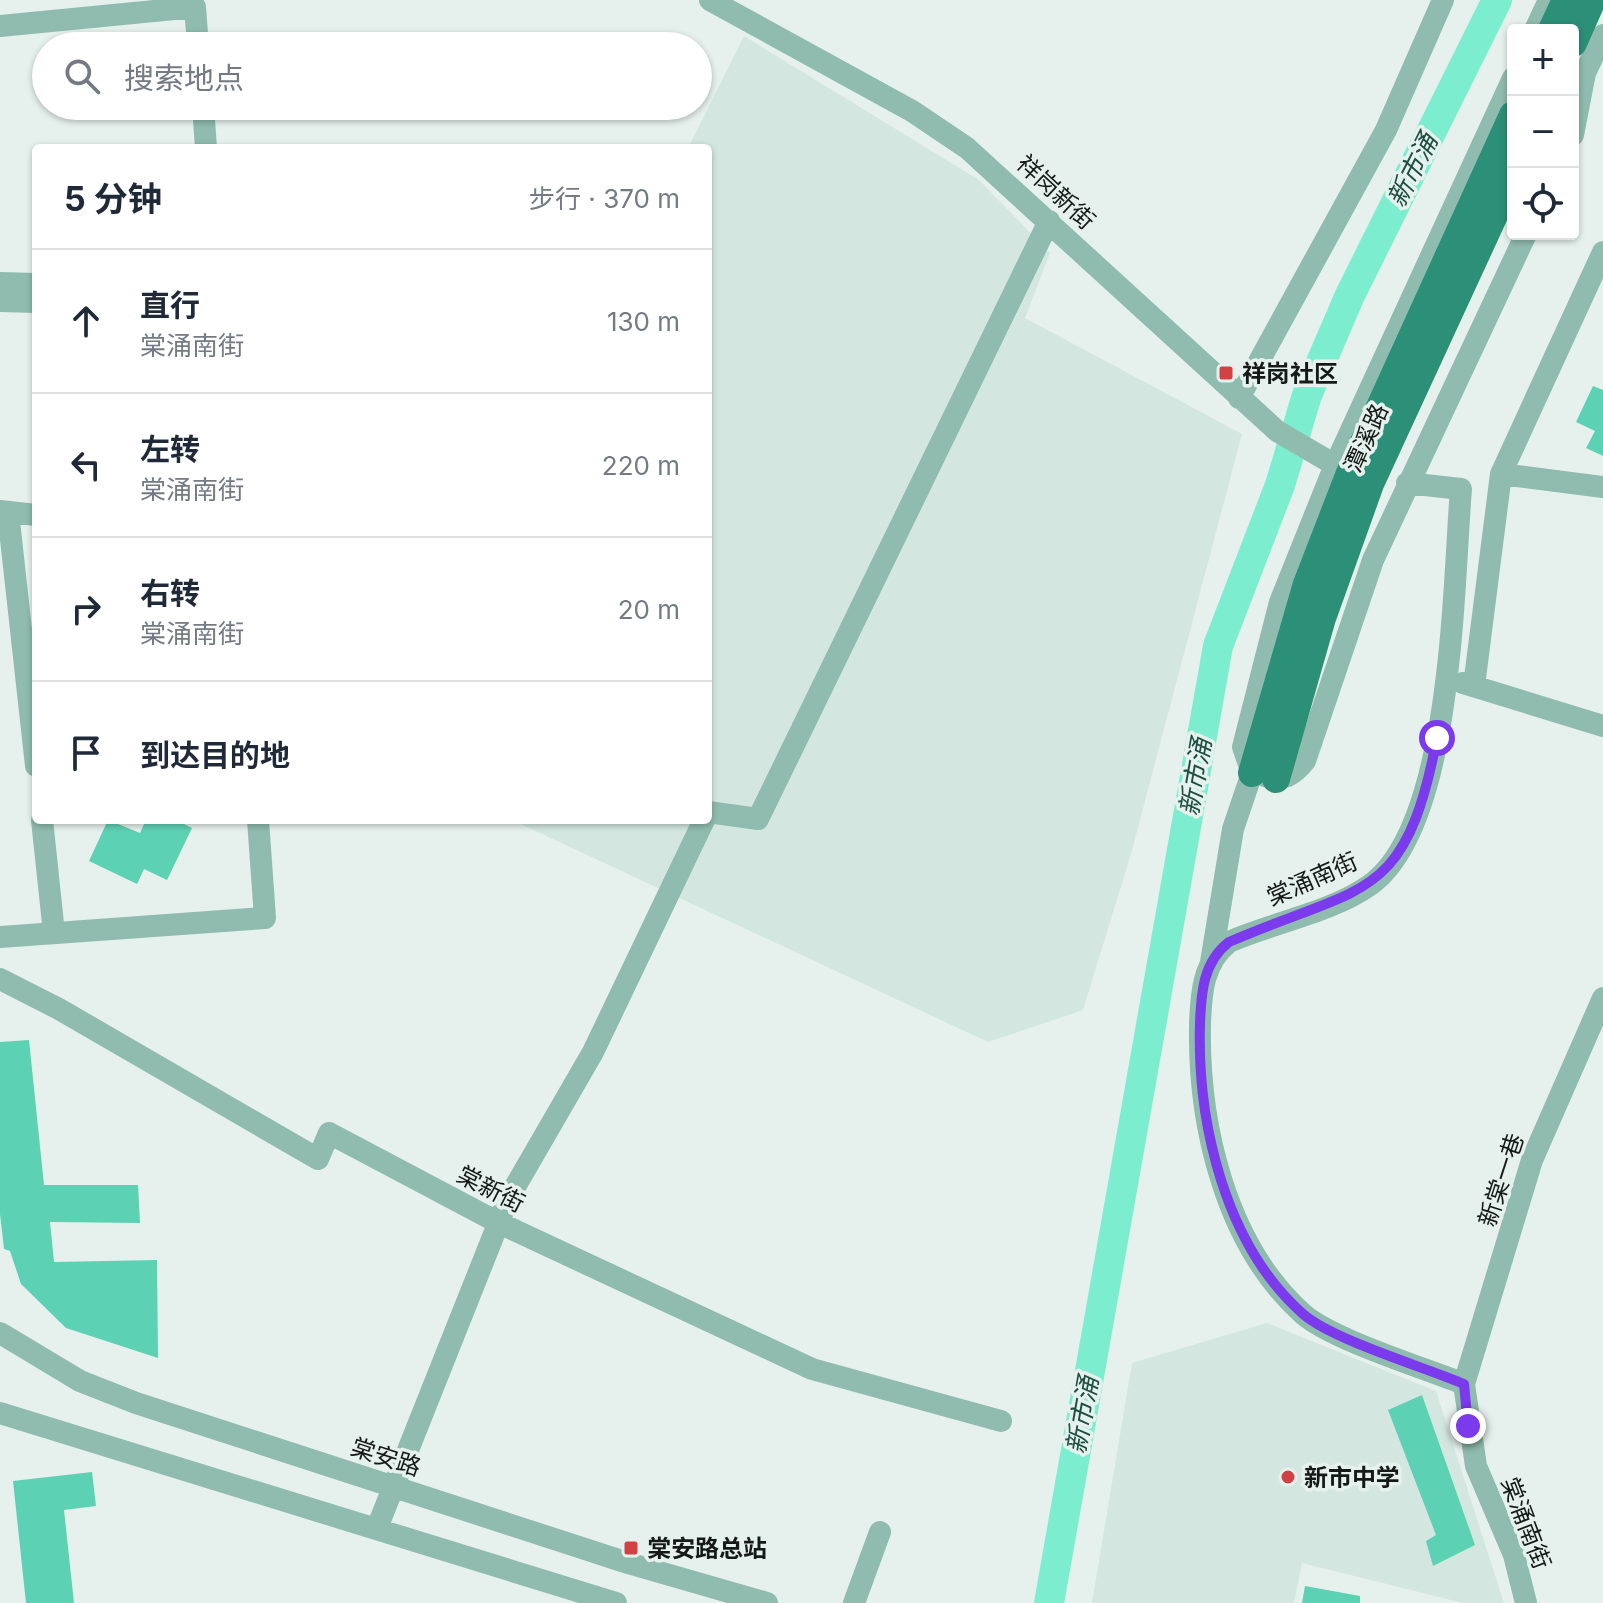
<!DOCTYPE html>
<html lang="zh">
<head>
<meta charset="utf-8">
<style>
  :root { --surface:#fff; --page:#f2f2f3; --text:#1f2937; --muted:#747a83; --line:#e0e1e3 }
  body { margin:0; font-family:Inter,"Noto Sans SC",sans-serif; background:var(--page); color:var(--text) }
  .controls { position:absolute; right:24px; top:24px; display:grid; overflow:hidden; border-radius:8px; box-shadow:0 2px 6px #0004 }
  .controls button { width:72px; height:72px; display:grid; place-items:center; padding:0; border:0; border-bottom:2px solid var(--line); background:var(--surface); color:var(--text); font:40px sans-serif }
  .stop { position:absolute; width:24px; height:24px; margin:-18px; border:6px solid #7c3aed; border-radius:50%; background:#fff }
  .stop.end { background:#7c3aed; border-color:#fff; box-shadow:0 2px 8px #0008 }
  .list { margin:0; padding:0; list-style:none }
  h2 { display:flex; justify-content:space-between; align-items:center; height:104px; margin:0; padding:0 32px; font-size:34px }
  h2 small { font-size:26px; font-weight:400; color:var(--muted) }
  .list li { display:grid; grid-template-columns:52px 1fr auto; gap:24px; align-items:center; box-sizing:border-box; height:144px; padding:0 32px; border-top:2px solid var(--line) }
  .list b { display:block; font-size:30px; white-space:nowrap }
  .list p { margin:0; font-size:26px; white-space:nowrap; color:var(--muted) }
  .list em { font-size:26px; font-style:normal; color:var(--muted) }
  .icon { flex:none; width:44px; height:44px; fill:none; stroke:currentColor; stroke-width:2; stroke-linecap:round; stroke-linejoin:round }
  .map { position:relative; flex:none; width:1603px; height:1603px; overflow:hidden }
  .search { position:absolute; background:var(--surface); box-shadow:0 2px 6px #0004; left:32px; top:32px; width:680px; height:88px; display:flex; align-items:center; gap:20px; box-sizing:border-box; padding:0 28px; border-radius:44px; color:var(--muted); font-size:30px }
  .panel { position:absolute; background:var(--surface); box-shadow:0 2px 6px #0004; left:32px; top:144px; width:680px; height:680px; border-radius:8px }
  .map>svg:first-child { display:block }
</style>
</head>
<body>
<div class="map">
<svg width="1603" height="1603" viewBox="0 0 1603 1603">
  <rect width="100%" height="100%" fill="#e6f1ed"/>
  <path fill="#d3e7e0" d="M744,36L979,180L1050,253L1025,318L1242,434L1131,854L1083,1010L988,1042L512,820H708V148H688Z
    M1267,1323L1436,1391L1504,1603H1463L1302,1563L1294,1603H1092L1132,1363Z"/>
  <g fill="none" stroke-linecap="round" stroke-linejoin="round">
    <path stroke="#7ceecf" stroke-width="30" d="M1049,1603L1218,646L1280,485L1307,395L1350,295L1497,0"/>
  </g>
  <path fill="#5dd1b3" d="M1593,386L1603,390V456L1586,448L1595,431L1576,422Z
    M108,820L140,833L146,820H176L192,828L167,880L144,869L137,884L89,861Z
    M29,1040L44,1185H138L140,1223L50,1222L54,1262L157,1260L158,1358L66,1328L21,1284L10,1251L4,1249L0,1214V1042Z
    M1422,1395L1475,1545L1433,1566L1426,1541L1436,1535L1388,1410Z
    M92,1472L96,1506L64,1510L74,1603H26L13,1481Z
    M1305,1586L1360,1596V1603H1302Z"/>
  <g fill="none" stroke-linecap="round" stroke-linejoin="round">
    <path stroke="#8fbcae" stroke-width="22" d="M710,0L912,111L967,148L1277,431L1335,465
      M0,26L195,7L198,46
      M1535,30L1549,0
      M203,106L206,148
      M1573,135L1585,73L1603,35
      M0,283L36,284
      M0,301L36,302
      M1239,398L1386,130L1443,0
      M1501,474L1603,487
      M1407,483L1461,489C1453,585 1453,826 1370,885C1330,913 1274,922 1229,942C1203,962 1201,993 1200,1024C1198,1124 1225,1244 1303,1314C1333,1340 1424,1368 1464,1384
      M0,511L36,515
      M8,512L36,766
      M1463,683L1603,726
      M1474,686L1501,474L1603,252
      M1252,773L1243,747L1280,602L1335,465L1513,78
      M1265,776C1284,781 1293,776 1305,761L1373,560L1526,234
      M708,812L758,819L1049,221
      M42,820L54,933
      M0,937L265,918L258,820
      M1211,962L1233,829L1252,773
      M0,979L59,1009L318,1159L329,1133L499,1223L812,1369L1001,1421
      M0,1333L80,1381L136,1403L628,1563L767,1603
      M0,1413L616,1603
      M377,1528L508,1199L593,1052L704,820
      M854,1603L880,1532
      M1526,1603L1514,1555L1476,1466L1464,1384L1532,1160L1603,998"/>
    <path stroke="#2c8f78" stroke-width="28" d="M1552,30L1566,0
      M1573,43L1592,0
      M1252,773L1307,584L1350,473L1513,115
      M1276,779L1322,618L1370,484L1513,174"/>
  </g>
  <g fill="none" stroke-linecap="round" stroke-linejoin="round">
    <path stroke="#7c3aed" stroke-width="10" d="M1437,738C1405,904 1365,883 1229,942C1203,962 1201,993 1200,1024C1197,1123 1225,1245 1303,1314C1333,1340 1424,1367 1464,1384L1468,1426"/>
  </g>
  <g fill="#d14244" stroke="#e6f1ed" stroke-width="3">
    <rect x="1218" y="365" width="16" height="16" rx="4"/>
    <circle cx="1288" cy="1477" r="8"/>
    <rect x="623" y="1540" width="16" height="16" rx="4"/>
  </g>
  <g text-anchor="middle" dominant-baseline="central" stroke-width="7" stroke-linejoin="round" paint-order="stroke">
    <g font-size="24" fill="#151917" stroke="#e6f1ed">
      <text transform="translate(1056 192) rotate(43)">祥岗新街</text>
      <text transform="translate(1366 438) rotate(-66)">潭溪路</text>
      <text transform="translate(1312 879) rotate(-24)">棠涌南街</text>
      <text transform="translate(1501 1180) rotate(-72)">新棠一巷</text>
      <text transform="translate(491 1189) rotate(27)">棠新街</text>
      <text transform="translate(386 1457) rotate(18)">棠安路</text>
      <text transform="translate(1526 1523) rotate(69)">棠涌南街</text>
    </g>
    <g font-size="24" font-weight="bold" fill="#151917" stroke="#e6f1ed" text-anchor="start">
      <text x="1242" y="373">祥岗社区</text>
      <text x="1304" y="1477">新市中学</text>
      <text x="647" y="1548">棠安路总站</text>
    </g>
    <g font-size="26" font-style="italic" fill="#1c4e41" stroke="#e6f1ed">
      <text transform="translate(1412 170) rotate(-63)">新市涌</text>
      <text transform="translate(1195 777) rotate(-80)">新市涌</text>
      <text transform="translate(1082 1415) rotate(-80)">新市涌</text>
    </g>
  </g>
</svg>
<div class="controls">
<button>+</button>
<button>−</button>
<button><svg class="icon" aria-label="locate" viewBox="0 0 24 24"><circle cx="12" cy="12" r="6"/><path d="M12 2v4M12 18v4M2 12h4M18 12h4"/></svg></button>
</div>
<div class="stop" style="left:1437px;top:738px"></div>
<div class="stop end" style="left:1468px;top:1426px"></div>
<div class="search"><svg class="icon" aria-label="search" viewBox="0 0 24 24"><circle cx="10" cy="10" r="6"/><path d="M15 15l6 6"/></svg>搜索地点</div>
<section class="panel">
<h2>5 分钟<small>步行 · 370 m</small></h2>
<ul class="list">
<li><svg class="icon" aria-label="ahead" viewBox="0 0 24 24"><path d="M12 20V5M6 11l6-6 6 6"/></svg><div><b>直行</b><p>棠涌南街</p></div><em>130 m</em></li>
<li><svg class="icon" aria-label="left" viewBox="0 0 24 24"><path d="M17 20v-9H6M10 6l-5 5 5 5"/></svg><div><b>左转</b><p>棠涌南街</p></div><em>220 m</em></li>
<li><svg class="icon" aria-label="right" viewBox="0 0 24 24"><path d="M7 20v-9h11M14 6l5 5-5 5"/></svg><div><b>右转</b><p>棠涌南街</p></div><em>20 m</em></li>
<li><svg class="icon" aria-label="arrive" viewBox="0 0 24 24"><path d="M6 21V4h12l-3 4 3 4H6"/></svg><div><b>到达目的地</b></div></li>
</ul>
</section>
</div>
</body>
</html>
